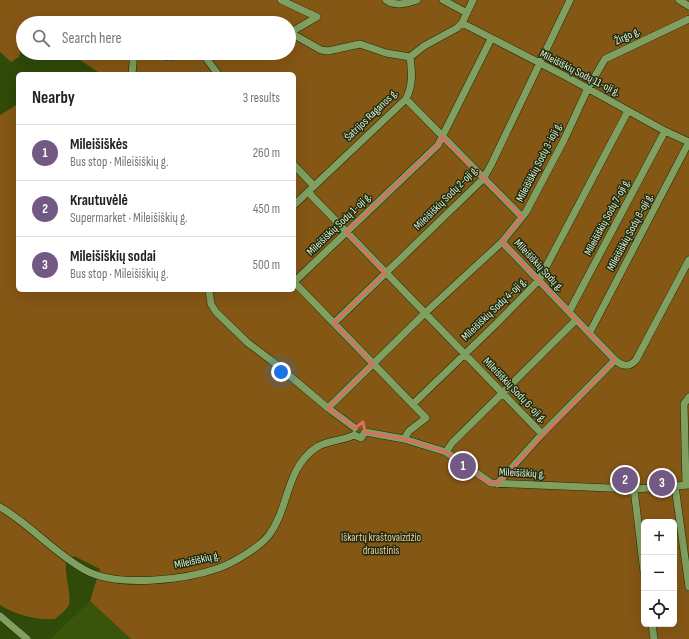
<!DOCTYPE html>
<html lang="en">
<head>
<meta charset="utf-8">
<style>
  :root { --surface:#fff; --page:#f6f6f6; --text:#222; --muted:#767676; --line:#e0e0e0; --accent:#725984 }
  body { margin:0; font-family:"Sofia Sans Condensed",sans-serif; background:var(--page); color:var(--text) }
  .controls { position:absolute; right:12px; bottom:12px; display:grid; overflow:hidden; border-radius:6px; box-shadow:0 4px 16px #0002 }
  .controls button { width:36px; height:36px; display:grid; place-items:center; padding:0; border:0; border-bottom:1px solid var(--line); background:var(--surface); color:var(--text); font:20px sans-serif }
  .you { position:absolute; left:281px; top:372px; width:14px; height:14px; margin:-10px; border:3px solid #fff; border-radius:50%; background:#1a73e8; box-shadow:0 0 0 6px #1a73e833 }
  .badge { display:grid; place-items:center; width:26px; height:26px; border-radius:50%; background:var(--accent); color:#fff; font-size:13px; font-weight:700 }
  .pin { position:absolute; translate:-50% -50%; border:2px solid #fff; box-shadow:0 1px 4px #0006 }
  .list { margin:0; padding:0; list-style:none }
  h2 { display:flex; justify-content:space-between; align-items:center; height:52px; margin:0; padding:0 16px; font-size:17px }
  h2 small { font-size:13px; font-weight:400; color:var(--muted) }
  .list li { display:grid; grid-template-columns:26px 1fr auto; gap:12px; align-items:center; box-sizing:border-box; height:56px; padding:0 16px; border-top:1px solid var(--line) }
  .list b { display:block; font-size:15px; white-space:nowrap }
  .list p { margin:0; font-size:13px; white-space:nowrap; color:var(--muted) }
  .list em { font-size:13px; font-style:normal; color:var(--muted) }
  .icon { flex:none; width:22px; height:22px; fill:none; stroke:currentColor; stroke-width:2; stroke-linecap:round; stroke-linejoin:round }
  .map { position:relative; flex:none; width:689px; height:639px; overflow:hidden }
  .search { position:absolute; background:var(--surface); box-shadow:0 4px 16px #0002; left:16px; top:16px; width:280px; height:44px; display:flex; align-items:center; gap:10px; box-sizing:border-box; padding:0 14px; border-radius:22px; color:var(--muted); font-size:15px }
  .panel { position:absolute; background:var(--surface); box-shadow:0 4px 16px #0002; left:16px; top:72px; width:280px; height:220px; border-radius:6px }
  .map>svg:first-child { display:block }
</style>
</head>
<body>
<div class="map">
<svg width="689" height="639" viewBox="0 0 689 639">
  <rect width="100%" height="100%" fill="#304a09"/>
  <path fill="#38550b" d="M90,601L131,639H50Z"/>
  <path fill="#855715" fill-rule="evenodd" d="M0,0H689V639H131L90,601L100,569L74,556L66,561C64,576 74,600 67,608C64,612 59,615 55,619C35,620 16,615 0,605V115L18,104V290H294V74H101L74,56L67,53H289V23H23V43L19,57L11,62L0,52ZM644,522H674V624H644Z"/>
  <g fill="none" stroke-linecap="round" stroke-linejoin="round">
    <defs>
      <path id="minor" d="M281,0L317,17L291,32
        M386,0C395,7 408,3 417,0
        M443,0L467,13
        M679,0L689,6
        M462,23L567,77L665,131L689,142L590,332
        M289,32L321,50L328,51L360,44L386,53L410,57
        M148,53L170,57L188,53
        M202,53L218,74
        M132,74L134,53
        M406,99L522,217
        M294,165L314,186
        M308,192L542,434L497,484
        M294,205L406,99C413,85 412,73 410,57L424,46L457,28L462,23L473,0
        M502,242L526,212L564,140L588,88L605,59L689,19
        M209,290L211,304L216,312L248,343L272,361L328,408L355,428
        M569,312L665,131
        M334,323L483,179L491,165L570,0
        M413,404L497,323L539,280L628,111
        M328,408L425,313L502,242L615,360C622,366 629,368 636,360L689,260
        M365,432L404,439L446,452L491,483L634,489L689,485
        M542,434L615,360
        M354,435L361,438L365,432
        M404,439L409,431L426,418L294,282L438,145L491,39
        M446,452L452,443L576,320
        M686,485L684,404L689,397
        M675,486L689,587
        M634,489L644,572
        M0,507C31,525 54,553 85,570C117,588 185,580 219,568C233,563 260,547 269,535C290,507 285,468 317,447C328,440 343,441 354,435
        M0,616L27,639
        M652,624L654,639"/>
    </defs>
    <use href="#minor" stroke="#1b2e00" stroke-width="8"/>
    <use href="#minor" stroke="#819f61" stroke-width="7"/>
  </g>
  <path fill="none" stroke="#da6e63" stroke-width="3" stroke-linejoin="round" d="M442,137L522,217L502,242L615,360L497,484L486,481L446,452L404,439L365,432L363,422L355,428L328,408L373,364L334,323L385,273L346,232L438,145Z"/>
  <g text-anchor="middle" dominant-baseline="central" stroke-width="3" stroke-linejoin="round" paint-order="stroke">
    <g font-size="11" fill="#e0f1d1" stroke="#202c12">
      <text transform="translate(627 36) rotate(-25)">Žirgo g.</text>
      <text transform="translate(580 73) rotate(27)">Mileišiškių Sodų 11-oji g.</text>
      <text transform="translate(371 115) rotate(-44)">Šatrijos Raganos g.</text>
      <text transform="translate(539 162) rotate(-63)">Mileišiškių Sodų 3-ioji g.</text>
      <text transform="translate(446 198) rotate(-45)">Mileišiškių Sodų 2-oji g.</text>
      <text transform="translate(607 217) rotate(-62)">Mileišiškių Sodų 7-oji g.</text>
      <text transform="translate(339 224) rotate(-44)">Mileišiškių Sodų 1-oji g.</text>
      <text transform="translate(630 232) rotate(-62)">Mileišiškių Sodų 8-oji g.</text>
      <text transform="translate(539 265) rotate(47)">Mileišiškių Sodų g.</text>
      <text transform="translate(494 309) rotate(-44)">Mileišiškių Sodų 4-oji g.</text>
      <text transform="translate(515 390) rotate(46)">Mileišiškių Sodų 6-oji g.</text>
      <text transform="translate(522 473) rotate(3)">Mileišiškių g.</text>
      <text transform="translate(197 560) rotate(-13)">Mileišiškių g.</text>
    </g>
    <g font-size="11" fill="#f2c899" stroke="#202c12">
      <text x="381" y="537">Iškartų kraštovaizdžio<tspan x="381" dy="13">draustinis</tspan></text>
    </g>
  </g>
</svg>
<div class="controls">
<button>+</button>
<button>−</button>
<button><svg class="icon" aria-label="locate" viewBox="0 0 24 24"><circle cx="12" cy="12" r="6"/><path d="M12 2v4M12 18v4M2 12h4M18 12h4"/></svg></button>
</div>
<div class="you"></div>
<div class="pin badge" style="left:463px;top:466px">1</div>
<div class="pin badge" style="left:625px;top:480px">2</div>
<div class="pin badge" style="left:662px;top:483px">3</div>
<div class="search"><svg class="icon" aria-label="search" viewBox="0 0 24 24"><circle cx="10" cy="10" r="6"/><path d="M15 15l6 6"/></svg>Search here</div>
<section class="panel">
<h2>Nearby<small>3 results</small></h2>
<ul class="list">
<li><span class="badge">1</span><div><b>Mileišiškės</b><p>Bus stop · Mileišiškių g.</p></div><em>260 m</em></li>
<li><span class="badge">2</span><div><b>Krautuvėlė</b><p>Supermarket · Mileišiškių g.</p></div><em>450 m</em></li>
<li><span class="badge">3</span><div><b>Mileišiškių sodai</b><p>Bus stop · Mileišiškių g.</p></div><em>500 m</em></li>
</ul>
</section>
</div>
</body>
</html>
